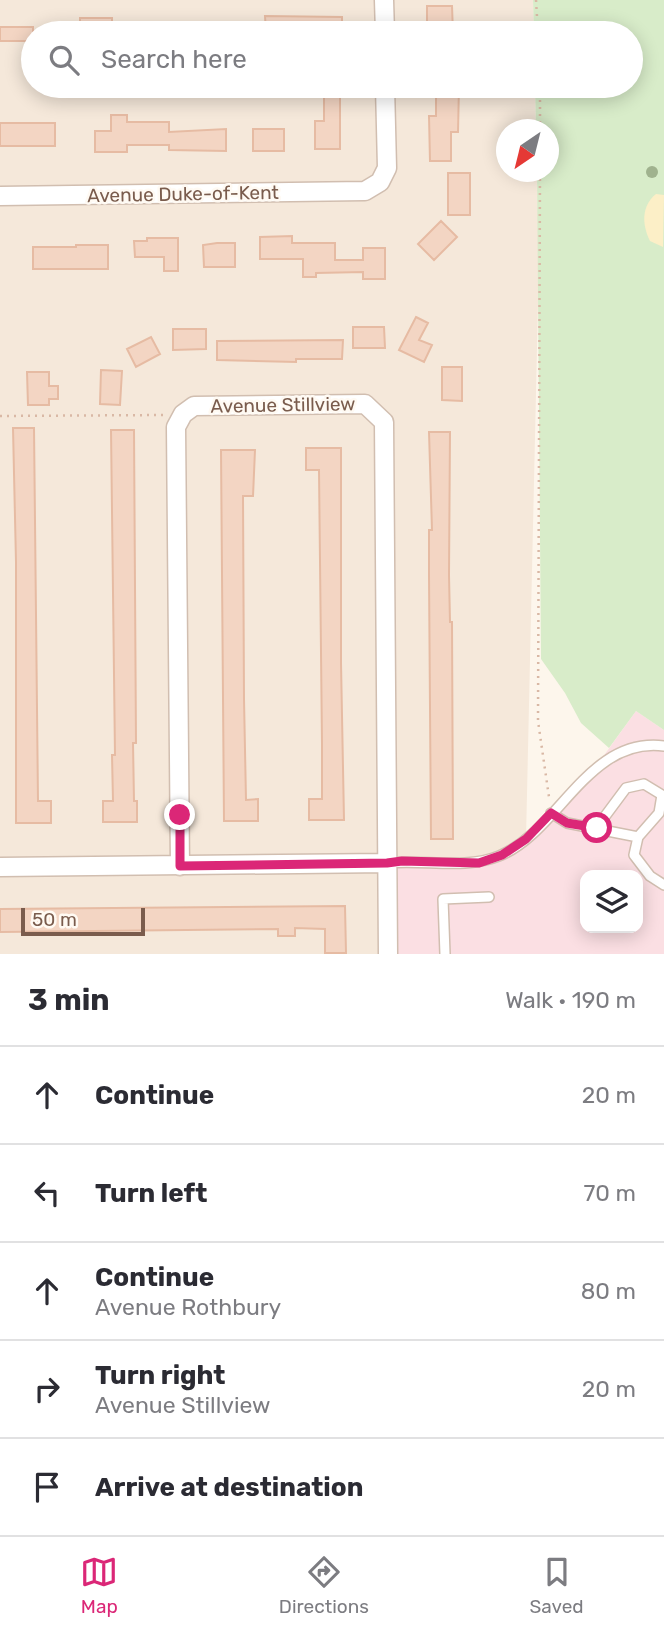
<!DOCTYPE html>
<html lang="en">
<head>
<meta charset="utf-8">
<style>
  :root { --surface:#fff; --page:#f7f7f7; --text:#2b2b33; --muted:#7c7c81; --line:#e1e1e2; --accent:#db2777 }
  body { margin:0; font-family:Rubik,sans-serif; background:var(--page); color:var(--text) }
  .controls { position:absolute; right:21px; bottom:21px; display:grid; overflow:hidden; border-radius:14px; box-shadow:0 4px 18px #0003 }
  .controls button { width:63px; height:63px; display:grid; place-items:center; padding:0; border:0; border-bottom:2px solid var(--line); background:var(--surface); color:var(--text); font:35px sans-serif }
  .compass { position:absolute; left:496px; top:119px; width:63px; height:63px; border-radius:50%; background:var(--surface); box-shadow:0 4px 18px #0003; rotate:215deg }
  .scale { position:absolute; left:21px; bottom:18px; width:124px; box-sizing:border-box; padding-left:7px; border:4px solid #7a5c4d; border-top:0; font-size:19px; line-height:24px; white-space:nowrap; color:#7a5c4d; -webkit-text-stroke:5px #fffaf3; paint-order:stroke }
  .stop { position:absolute; width:21px; height:21px; margin:-16px; border:5px solid #db2777; border-radius:50%; background:#fff }
  .stop.end { background:#db2777; border-color:#fff; box-shadow:0 2px 7px #0008 }
  .list { margin:0; padding:0; list-style:none }
  h2 { display:flex; justify-content:space-between; align-items:center; height:91px; margin:0; padding:0 28px; font-size:30px }
  h2 small { font-size:23px; font-weight:400; color:var(--muted) }
  .list li { display:grid; grid-template-columns:46px 1fr auto; gap:21px; align-items:center; box-sizing:border-box; height:98px; padding:0 28px; border-top:2px solid var(--line) }
  .list b { display:block; font-size:26px; white-space:nowrap }
  .list p { margin:0; font-size:23px; white-space:nowrap; color:var(--muted) }
  .list em { font-size:23px; font-style:normal; color:var(--muted) }
  .icon { flex:none; width:38px; height:38px; fill:none; stroke:currentColor; stroke-width:2; stroke-linecap:round; stroke-linejoin:round }
  .map { position:relative; flex:none; width:664px; height:954px; overflow:hidden }
  .search { position:absolute; background:var(--surface); box-shadow:0 4px 18px #0003; left:21px; right:21px; top:21px; height:77px; display:flex; align-items:center; gap:18px; box-sizing:border-box; padding:0 24px; border-radius:38px; color:var(--muted); font-size:26px }
  .sheet { height:581px; background:var(--surface) }
  nav { display:flex; justify-content:space-around; align-items:center; box-sizing:border-box; height:98px; border-top:2px solid var(--line); background:var(--surface); font-size:19px; color:var(--muted) }
  nav a { display:grid; justify-items:center; gap:4px }
  nav .on { color:var(--accent) }
  .map>svg:first-child { display:block }
</style>
</head>
<body>
<div class="map">
<svg width="664" height="954" viewBox="0 0 664 954">
  <rect width="100%" height="100%" fill="#fdf6ec"/>
  <path fill="#f5e8da" d="M0,0H533L534,33H33V86H535L536,129L506,130V172H537L539,258L526,839L388,954H0Z"/>
  <path fill="#fbdfe3" fill-rule="evenodd" d="M636,711L664,730V954H388L387,863H479L526,839L592,772ZM585,875H638V928H585Z"/>
  <path fill="#d8ecc9" d="M533,0H664V730L636,711L609,748L581,723L565,693L541,659L537,172H548V130L536,129L535,86H631V33H534Z"/>
  <path fill="#fcefc7" d="M656,194L664,195L663,247L650,241C642,225 641,206 656,194Z"/>
  <path fill="#f3d5c3" stroke="#e6bba3" stroke-width="2" d="M427,6H452L453,33H427Z
    M265,16L342,17V33H266Z
    M80,18H112V33H80Z
    M0,27H33V41H0Z
    M436,86H459L458,132H451V161H430L429,116H436Z
    M324,94H340V149H315V121H324Z
    M111,115H127V122H169V132L226,129V151L169,150V145H127V152H95V131H111Z
    M0,123H55V146H0Z
    M253,129H284V151H253Z
    M448,173H470V215H448Z
    M441,221L457,237L434,260L418,244Z
    M292,236V243H335V260H363V248H385V279H363V272L316,273V277H303V259H260V237Z
    M147,238H178V271H164V257H135L134,241H147Z
    M217,243H235V267H204L203,245Z
    M76,245H108V269H33V247H76Z
    M416,317L428,323L419,340L432,345L424,362L399,350Z
    M353,327H384L385,348H353Z
    M173,329H206V349L173,350Z
    M151,337L160,354L136,367L127,349Z
    M343,340L342,359H296V362L217,360V341Z
    M442,367H462V401L442,400Z
    M101,370L122,371L120,405L100,404Z
    M27,372H49V386H58V399H49V405H28Z
    M13,428H34L38,801H51V823H16V562Z
    M111,430H134L136,743H133L134,801H137V822H103V801H113L112,755H115Z
    M429,432H450L449,575L450,622H452L453,839H431L429,575V530H432Z
    M306,448H341V663L344,820H309V799H322V743L319,470H306Z
    M221,450H255L253,496H243L244,699L246,800L258,799V821H224Z
    M345,906L346,953H325V929L295,928V936H278V929L0,932V909Z"/>
  <g fill="none" stroke-linecap="round" stroke-linejoin="round">
    <defs>
      <path id="service" d="M551,813L567,823L638,837L659,813L662,795L644,784L626,788L597,827
        M638,837L634,855L650,876L664,885
        M387,863C424,859 464,870 499,856C559,832 588,736 664,746
        M445,954L443,899L489,897"/>
      <path id="minor" d="M384,0L385,33
        M0,196L365,191L380,182L387,168L385,86
        M180,866L176,427L183,414L194,406L365,404L384,422L388,954
        M0,867L387,863"/>
    </defs>
    <use href="#service" stroke="#d1beb0" stroke-width="12"/>
    <use href="#minor" stroke="#d1beb0" stroke-width="21"/>
    <path stroke="#d9b8a5" stroke-width="2.5" stroke-dasharray="2 5" stroke-linecap="butt" d="M536,0L538,33
      M540,130V86
      M540,172L538,721L549,797
      M0,416L165,415"/>
    <use href="#service" stroke="#fff" stroke-width="9"/>
    <use href="#minor" stroke="#fff" stroke-width="18"/>
  </g>
  <circle fill="#a0b28e" cx="652" cy="172" r="6"/>
  <g fill="none" stroke-linecap="round" stroke-linejoin="round">
    <path stroke="#db2777" stroke-width="9" d="M180,815V866L387,863L402,861L479,863L502,855L526,839L551,813L567,823L597,828"/>
  </g>
  <g text-anchor="middle" dominant-baseline="central" stroke-width="5" stroke-linejoin="round" paint-order="stroke">
    <g font-size="19" fill="#7a5c4d" stroke="#fffaf3">
      <text transform="translate(183 194) rotate(-1)">Avenue Duke-of-Kent</text>
      <text transform="translate(283 405) rotate(-1)">Avenue Stillview</text>
    </g>
  </g>
</svg>
<div class="controls">
<button><svg class="icon" aria-label="layers" viewBox="0 0 24 24"><path d="M12 4l9 5-9 5-9-5zM3 14l9 5 9-5"/></svg></button>
</div>
<svg class="compass" viewBox="-18 -18 36 36"><path d="M0-13l5 13h-10z" fill="#e53935"/><path d="M0 13l5-13h-10z" fill="#7c7c81"/></svg>
<div class="scale">50 m</div>
<div class="stop" style="left:597px;top:828px"></div>
<div class="stop end" style="left:180px;top:815px"></div>
<div class="search"><svg class="icon" aria-label="search" viewBox="0 0 24 24"><circle cx="10" cy="10" r="6"/><path d="M15 15l6 6"/></svg>Search here</div>
</div>
<section class="sheet">
<h2>3 min<small>Walk · 190 m</small></h2>
<ul class="list">
<li><svg class="icon" aria-label="ahead" viewBox="0 0 24 24"><path d="M12 20V5M6 11l6-6 6 6"/></svg><div><b>Continue</b></div><em>20 m</em></li>
<li><svg class="icon" aria-label="left" viewBox="0 0 24 24"><path d="M17 20v-9H6M10 6l-5 5 5 5"/></svg><div><b>Turn left</b></div><em>70 m</em></li>
<li><svg class="icon" aria-label="ahead" viewBox="0 0 24 24"><path d="M12 20V5M6 11l6-6 6 6"/></svg><div><b>Continue</b><p>Avenue Rothbury</p></div><em>80 m</em></li>
<li><svg class="icon" aria-label="right" viewBox="0 0 24 24"><path d="M7 20v-9h11M14 6l5 5-5 5"/></svg><div><b>Turn right</b><p>Avenue Stillview</p></div><em>20 m</em></li>
<li><svg class="icon" aria-label="arrive" viewBox="0 0 24 24"><path d="M6 21V4h12l-3 4 3 4H6"/></svg><div><b>Arrive at destination</b></div></li>
</ul>
</section>
<nav>
<a class="on"><svg class="icon" aria-label="map" viewBox="0 0 24 24"><path d="M3 6l6-2 6 2 6-2v14l-6 2-6-2-6 2zM9 4v14M15 6v14"/></svg>Map</a>
<a><svg class="icon" aria-label="directions" viewBox="0 0 24 24"><path d="M12 3l9 9-9 9-9-9zM9 14v-3h6M13 9l2 2-2 2"/></svg>Directions</a>
<a><svg class="icon" aria-label="saved" viewBox="0 0 24 24"><path d="M7 4h10v16l-5-4-5 4z"/></svg>Saved</a>
</nav>
</body>
</html>
